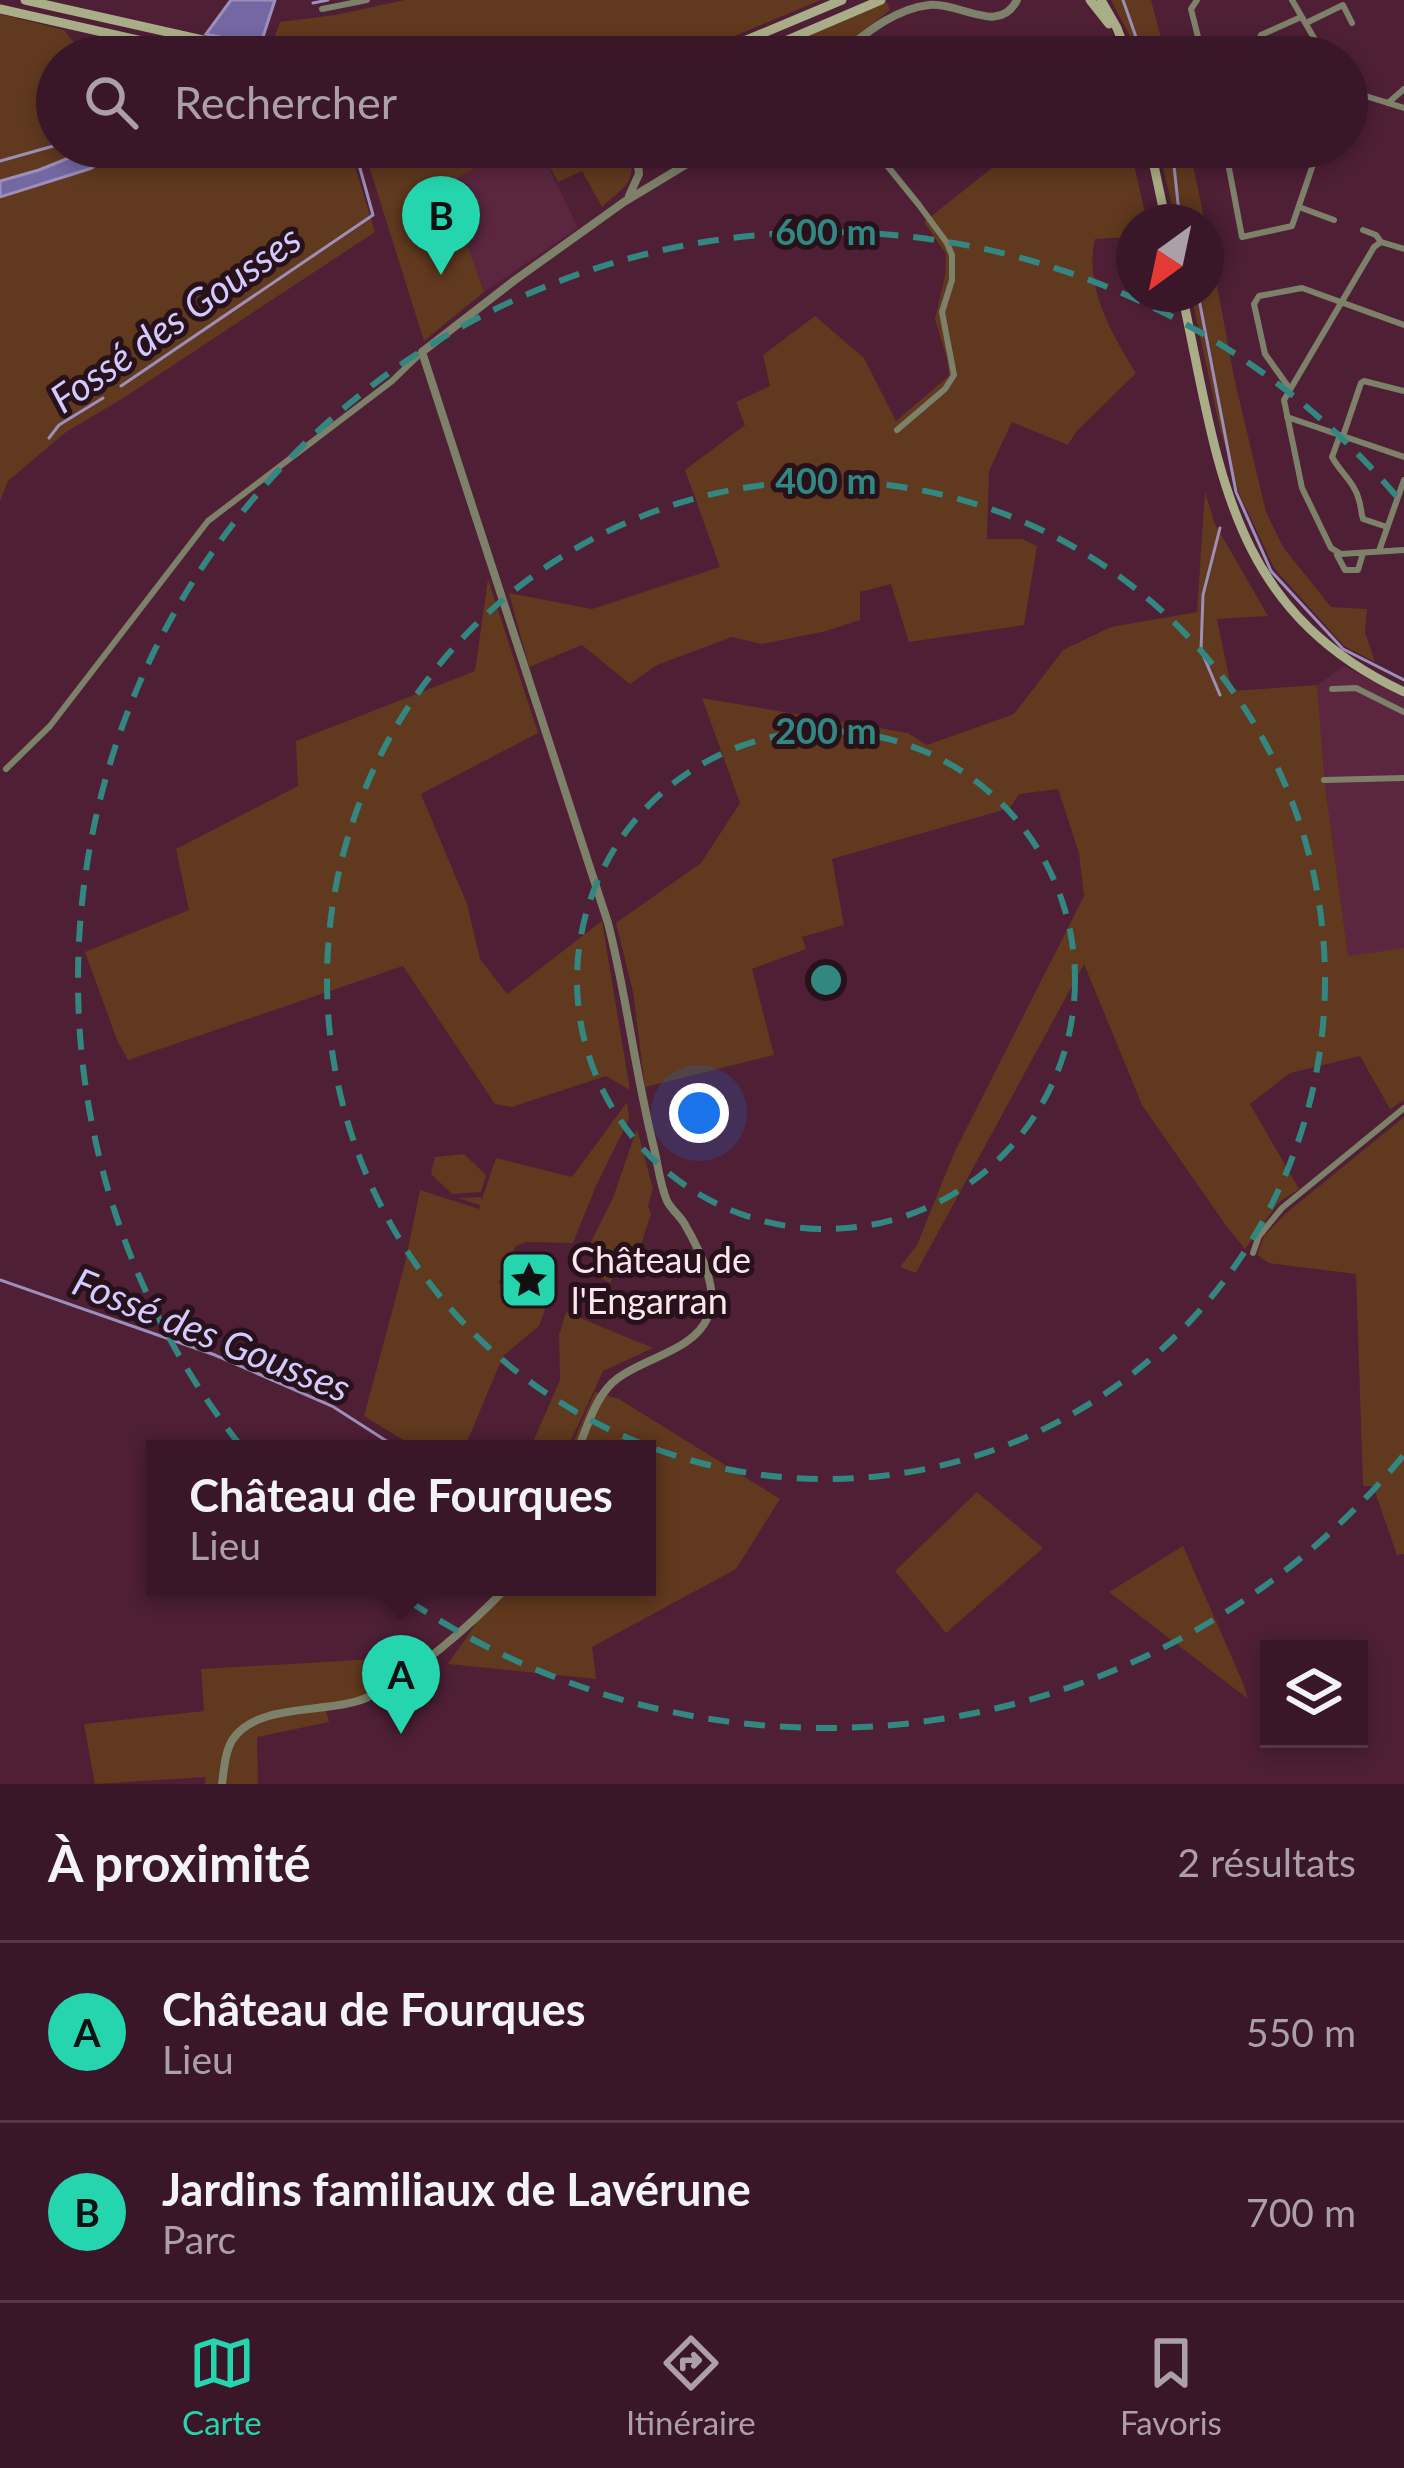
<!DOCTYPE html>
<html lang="fr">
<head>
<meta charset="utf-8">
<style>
  :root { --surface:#3a1728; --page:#412030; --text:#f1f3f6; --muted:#ab9fa8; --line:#543645; --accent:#25d5ae }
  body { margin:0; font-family:Lato,sans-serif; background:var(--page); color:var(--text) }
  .controls { position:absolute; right:36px; bottom:36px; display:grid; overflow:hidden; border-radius:0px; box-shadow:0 6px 18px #0003 }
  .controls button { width:108px; height:108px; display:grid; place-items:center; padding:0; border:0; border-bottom:3px solid var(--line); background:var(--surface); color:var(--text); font:60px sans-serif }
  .compass { position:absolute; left:1116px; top:204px; width:108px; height:108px; border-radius:50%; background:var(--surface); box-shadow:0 6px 18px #0003; rotate:213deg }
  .you { position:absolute; left:699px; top:1113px; width:42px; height:42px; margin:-30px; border:9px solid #fff; border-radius:50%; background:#1a73e8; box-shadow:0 0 0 18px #1a73e833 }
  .badge { display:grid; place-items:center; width:78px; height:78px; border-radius:50%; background:var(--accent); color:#111; font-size:39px; font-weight:700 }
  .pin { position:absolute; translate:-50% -99px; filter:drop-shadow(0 3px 6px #0008) }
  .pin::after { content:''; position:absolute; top:63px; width:42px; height:36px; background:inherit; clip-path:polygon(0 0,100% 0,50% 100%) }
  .popup { position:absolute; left:146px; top:1440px; width:510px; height:156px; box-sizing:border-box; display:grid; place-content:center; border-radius:0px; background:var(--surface); filter:drop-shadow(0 3px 9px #0005); font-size:39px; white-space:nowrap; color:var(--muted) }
  .popup b { font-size:45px; color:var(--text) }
  .popup::after { content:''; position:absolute; left:50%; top:100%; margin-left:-24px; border:24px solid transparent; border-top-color:var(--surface) }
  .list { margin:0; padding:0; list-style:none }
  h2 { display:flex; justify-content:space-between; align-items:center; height:156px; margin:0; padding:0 48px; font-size:51px }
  h2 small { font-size:39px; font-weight:400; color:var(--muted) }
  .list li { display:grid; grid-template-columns:78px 1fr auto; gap:36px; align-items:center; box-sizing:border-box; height:180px; padding:0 48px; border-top:3px solid var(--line) }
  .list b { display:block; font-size:45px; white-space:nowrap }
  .list p { margin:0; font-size:39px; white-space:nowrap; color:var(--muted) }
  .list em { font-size:39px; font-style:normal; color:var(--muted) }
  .icon { flex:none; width:66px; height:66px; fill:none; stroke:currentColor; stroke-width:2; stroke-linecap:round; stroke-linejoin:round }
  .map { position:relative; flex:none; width:1404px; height:1784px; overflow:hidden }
  .search { position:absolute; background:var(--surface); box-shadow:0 6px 18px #0003; left:36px; right:36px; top:36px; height:132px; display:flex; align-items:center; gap:30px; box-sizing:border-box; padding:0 42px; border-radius:66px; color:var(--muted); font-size:45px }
  .sheet { height:516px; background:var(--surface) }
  nav { display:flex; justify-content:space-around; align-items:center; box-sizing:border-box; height:168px; border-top:3px solid var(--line); background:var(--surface); font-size:33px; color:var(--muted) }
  nav a { display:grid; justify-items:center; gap:6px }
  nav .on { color:var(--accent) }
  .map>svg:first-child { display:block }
</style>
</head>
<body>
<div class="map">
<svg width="1404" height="1784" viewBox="0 0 1404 1784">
  <rect width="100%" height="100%" fill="#4e1f35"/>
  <path fill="#5c2640" d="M512,147H539L578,228L484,292L445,184Z
    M1344,666L1404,698V948L1348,957L1325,785L1317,685Z"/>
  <path fill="#61391e" d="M405,0H821L684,57H323L271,46L280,22L335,15Z
    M1111,0H1151L1166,57H1136L1132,40Z
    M887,2L890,10L830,57H761Z
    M0,14L64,30L80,50L129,57H57V147H349L375,232L125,397L66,432L8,481L0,501Z
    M363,147H512L446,184L484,292L424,341Z
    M539,147H629C637,183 627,184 602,207L582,171L558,182Z
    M1083,147H1130L1147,222H1134V237L1095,239C1084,286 1111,333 1136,373L1076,432L1068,445L1012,422L989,471L987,539H1022L1037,546L1024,625L909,642L891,584L860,592V620L826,631L762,644L732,637L657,665L630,684L582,645L529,667L509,593L592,609L720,567L685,470L745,425L736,402L770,386L763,355L815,316L864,358L896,421L949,376L947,359L935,319L945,276L946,254L924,222L1007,156L1028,149L1061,160Z
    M1158,147H1189L1205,222H1176Z
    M1206,226L1234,377L1266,512L1283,547L1331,607L1367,609L1365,632L1375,662L1344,646L1274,568L1239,493L1220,429L1191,294H1206Z
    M1205,492L1215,524L1268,616L1217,619L1232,691L1317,685L1325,785L1348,956L1404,948V1100L1390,1109L1360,1056L1290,1073L1250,1104L1299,1189L1279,1202L1245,1249L1227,1227L1142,1105L1084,964L916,1273L900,1267L917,1245L954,1153L1084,896L1079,853L1058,789L1019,794L1010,808L832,859L844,925L802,937L806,949L752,969L774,1055L645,1087L633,992L616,923L701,863L740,803L702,698L908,733L927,745L1014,714L1063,650L1111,627L1197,612Z
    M488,579L538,733L421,794L467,904L480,959L507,994L602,921L630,1090L606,1076L512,1107L495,1104L403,966L128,1060L117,1040L85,952L189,910L176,849L298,786L296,741L475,671Z
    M627,1102L629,1119L596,1186L573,1243L527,1242L516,1246L498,1283L547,1304L539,1326L503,1356L464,1449H418L364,1416L405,1263L420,1190L479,1209L480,1205L459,1198L481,1197V1202L496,1158L572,1177Z
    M1404,1117V1554L1397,1555L1373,1486H1363L1356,1274L1269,1263L1257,1255L1264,1236L1285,1214Z
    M637,1128L653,1189L648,1206L651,1214L631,1275L616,1270L610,1283L591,1273L593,1262L587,1250L613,1198Z
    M464,1154L486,1175L481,1192L452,1194L431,1174L435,1157Z
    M566,1312L653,1348L603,1371L567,1449H530L560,1380L559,1335Z
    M595,1392L619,1399L780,1499L736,1569L592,1647L596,1679L448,1664L501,1587H647V1449H570Z
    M977,1492L1043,1548L946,1633L895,1571Z
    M1183,1546L1243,1683L1248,1699L1109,1592Z
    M411,1657L422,1670L369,1701L326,1711L329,1722L257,1737L258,1784H205L206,1777L95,1784L84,1724L204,1711L201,1669Z"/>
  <path fill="#7468a3" stroke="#9d8eba" stroke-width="3" d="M231,0H275L260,46L206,34Z
    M96,147H136L89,169L0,197V181L39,170Z"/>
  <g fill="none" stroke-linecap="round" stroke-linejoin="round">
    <path stroke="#9d8eba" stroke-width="3" d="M1123,0L1143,57
      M313,3L328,0
      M1172,147L1180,222
      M0,161L57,145
      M1198,294L1236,492L1271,571L1343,649L1404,680
      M121,386L373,215L354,147
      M49,438L59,425L103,398
      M1220,695L1201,650L1203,595L1220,528
      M0,1280L215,1355L332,1406L399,1449"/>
    <path stroke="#7e816a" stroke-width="6" d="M1197,0L1191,9L1203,57
      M1292,0L1325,57
      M322,9L367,0
      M1306,23L1343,5L1352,23
      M1262,57L1257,44L1261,35L1301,17
      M1347,84L1359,94L1404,108
      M1388,103L1404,89
      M872,147L919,205L947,243L952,255V280L942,312L954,375L945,389L897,430
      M1225,147L1242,237L1292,226L1319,147
      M1299,207L1334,220
      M1363,230L1376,235L1381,242
      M1404,249L1381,242L1374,247L1284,400L1302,488L1331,548L1341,554L1404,550
      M1290,389L1265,354L1254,304L1259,296L1302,288L1404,325
      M1287,417L1404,457
      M1340,435L1332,457C1340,472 1355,483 1359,500C1361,506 1361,513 1363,519L1387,527
      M1343,436L1361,383L1364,381L1404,391
      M1379,551L1404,480
      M1337,555L1345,570H1358L1363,553
      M1332,689L1356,688L1404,712
      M6,769L50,726L208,521L392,381L422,352
      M1324,780L1404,778
      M1253,1253L1259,1236L1282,1208L1404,1108"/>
    <path stroke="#7e816a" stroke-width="8" d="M836,57C864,35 893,9 929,5C961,2 999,36 1017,0
      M629,196L639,174L636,147
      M578,1449C588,1425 596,1394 618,1378C646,1357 693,1351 708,1317C721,1291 698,1247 684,1223C679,1215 671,1209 667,1201C660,1185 658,1165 654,1148C635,1073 627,997 608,923L422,352L515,280L624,202L715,147
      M222,1784C224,1769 225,1751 233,1739C258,1702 329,1714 366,1698C412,1677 472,1624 507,1587"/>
    <path stroke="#aaae88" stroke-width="9" d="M25,0L279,57
      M1090,0L1109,24
      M1101,0L1117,28L1128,57
      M0,9L213,57
      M706,57L842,0
      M748,57L881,0
      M1150,147L1166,222
      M1182,294C1219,464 1227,609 1404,692"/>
  </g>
  <g fill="none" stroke="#338781" stroke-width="6" stroke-dasharray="21 15">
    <circle cx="826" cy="980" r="249"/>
    <circle cx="826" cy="980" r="499"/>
    <path d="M1403 1456A748 748 0 1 1 1403 504"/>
  </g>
  <defs>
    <symbol id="sight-square" viewBox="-11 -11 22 22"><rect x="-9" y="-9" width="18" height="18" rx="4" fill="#25d5ae" stroke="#27121b"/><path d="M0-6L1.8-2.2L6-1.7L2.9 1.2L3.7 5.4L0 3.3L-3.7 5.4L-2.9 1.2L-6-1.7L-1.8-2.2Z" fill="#111"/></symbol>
  </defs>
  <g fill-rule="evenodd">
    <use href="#sight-square" x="496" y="1247" width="66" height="66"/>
  </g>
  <g text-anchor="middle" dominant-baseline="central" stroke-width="10" stroke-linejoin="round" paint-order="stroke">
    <g font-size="36" fill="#fee5ee" stroke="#27121b" text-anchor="start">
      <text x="571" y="1259">Château de<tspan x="571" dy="41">l'Engarran</tspan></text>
    </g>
    <g font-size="39" font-style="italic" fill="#d3caff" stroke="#27121b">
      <text transform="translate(175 318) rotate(-35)">Fossé des Gousses</text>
      <text transform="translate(212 1334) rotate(22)">Fossé des Gousses</text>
    </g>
  </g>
  <circle cx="826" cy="980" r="18" fill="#338781" stroke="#27121b" stroke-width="6"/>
  <g font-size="36" text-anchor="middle" font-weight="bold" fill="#338781" stroke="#27121b" stroke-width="10" stroke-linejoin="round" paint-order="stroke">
    <text x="826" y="245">600 m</text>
    <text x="826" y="494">400 m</text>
    <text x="826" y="744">200 m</text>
  </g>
</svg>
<div class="controls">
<button><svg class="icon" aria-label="layers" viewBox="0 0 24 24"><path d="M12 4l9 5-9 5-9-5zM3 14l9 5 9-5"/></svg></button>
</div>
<svg class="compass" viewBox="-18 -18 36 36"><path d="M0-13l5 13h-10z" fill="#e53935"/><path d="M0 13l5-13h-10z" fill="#ab9fa8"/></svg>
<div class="you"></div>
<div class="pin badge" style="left:401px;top:1734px">A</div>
<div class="popup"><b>Château de Fourques</b>Lieu</div>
<div class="pin badge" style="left:441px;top:275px">B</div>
<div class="search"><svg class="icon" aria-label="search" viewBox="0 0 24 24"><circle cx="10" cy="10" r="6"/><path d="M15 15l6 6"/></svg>Rechercher</div>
</div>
<section class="sheet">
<h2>À proximité<small>2 résultats</small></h2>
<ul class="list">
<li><span class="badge">A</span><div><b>Château de Fourques</b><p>Lieu</p></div><em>550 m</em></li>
<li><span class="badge">B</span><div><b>Jardins familiaux de Lavérune</b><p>Parc</p></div><em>700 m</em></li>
</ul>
</section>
<nav>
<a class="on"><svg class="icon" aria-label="map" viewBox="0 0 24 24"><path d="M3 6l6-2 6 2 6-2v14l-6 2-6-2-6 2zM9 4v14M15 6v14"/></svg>Carte</a>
<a><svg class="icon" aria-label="directions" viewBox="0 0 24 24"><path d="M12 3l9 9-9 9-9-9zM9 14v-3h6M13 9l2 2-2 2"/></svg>Itinéraire</a>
<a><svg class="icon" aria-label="saved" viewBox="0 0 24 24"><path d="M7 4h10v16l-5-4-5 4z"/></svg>Favoris</a>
</nav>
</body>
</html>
